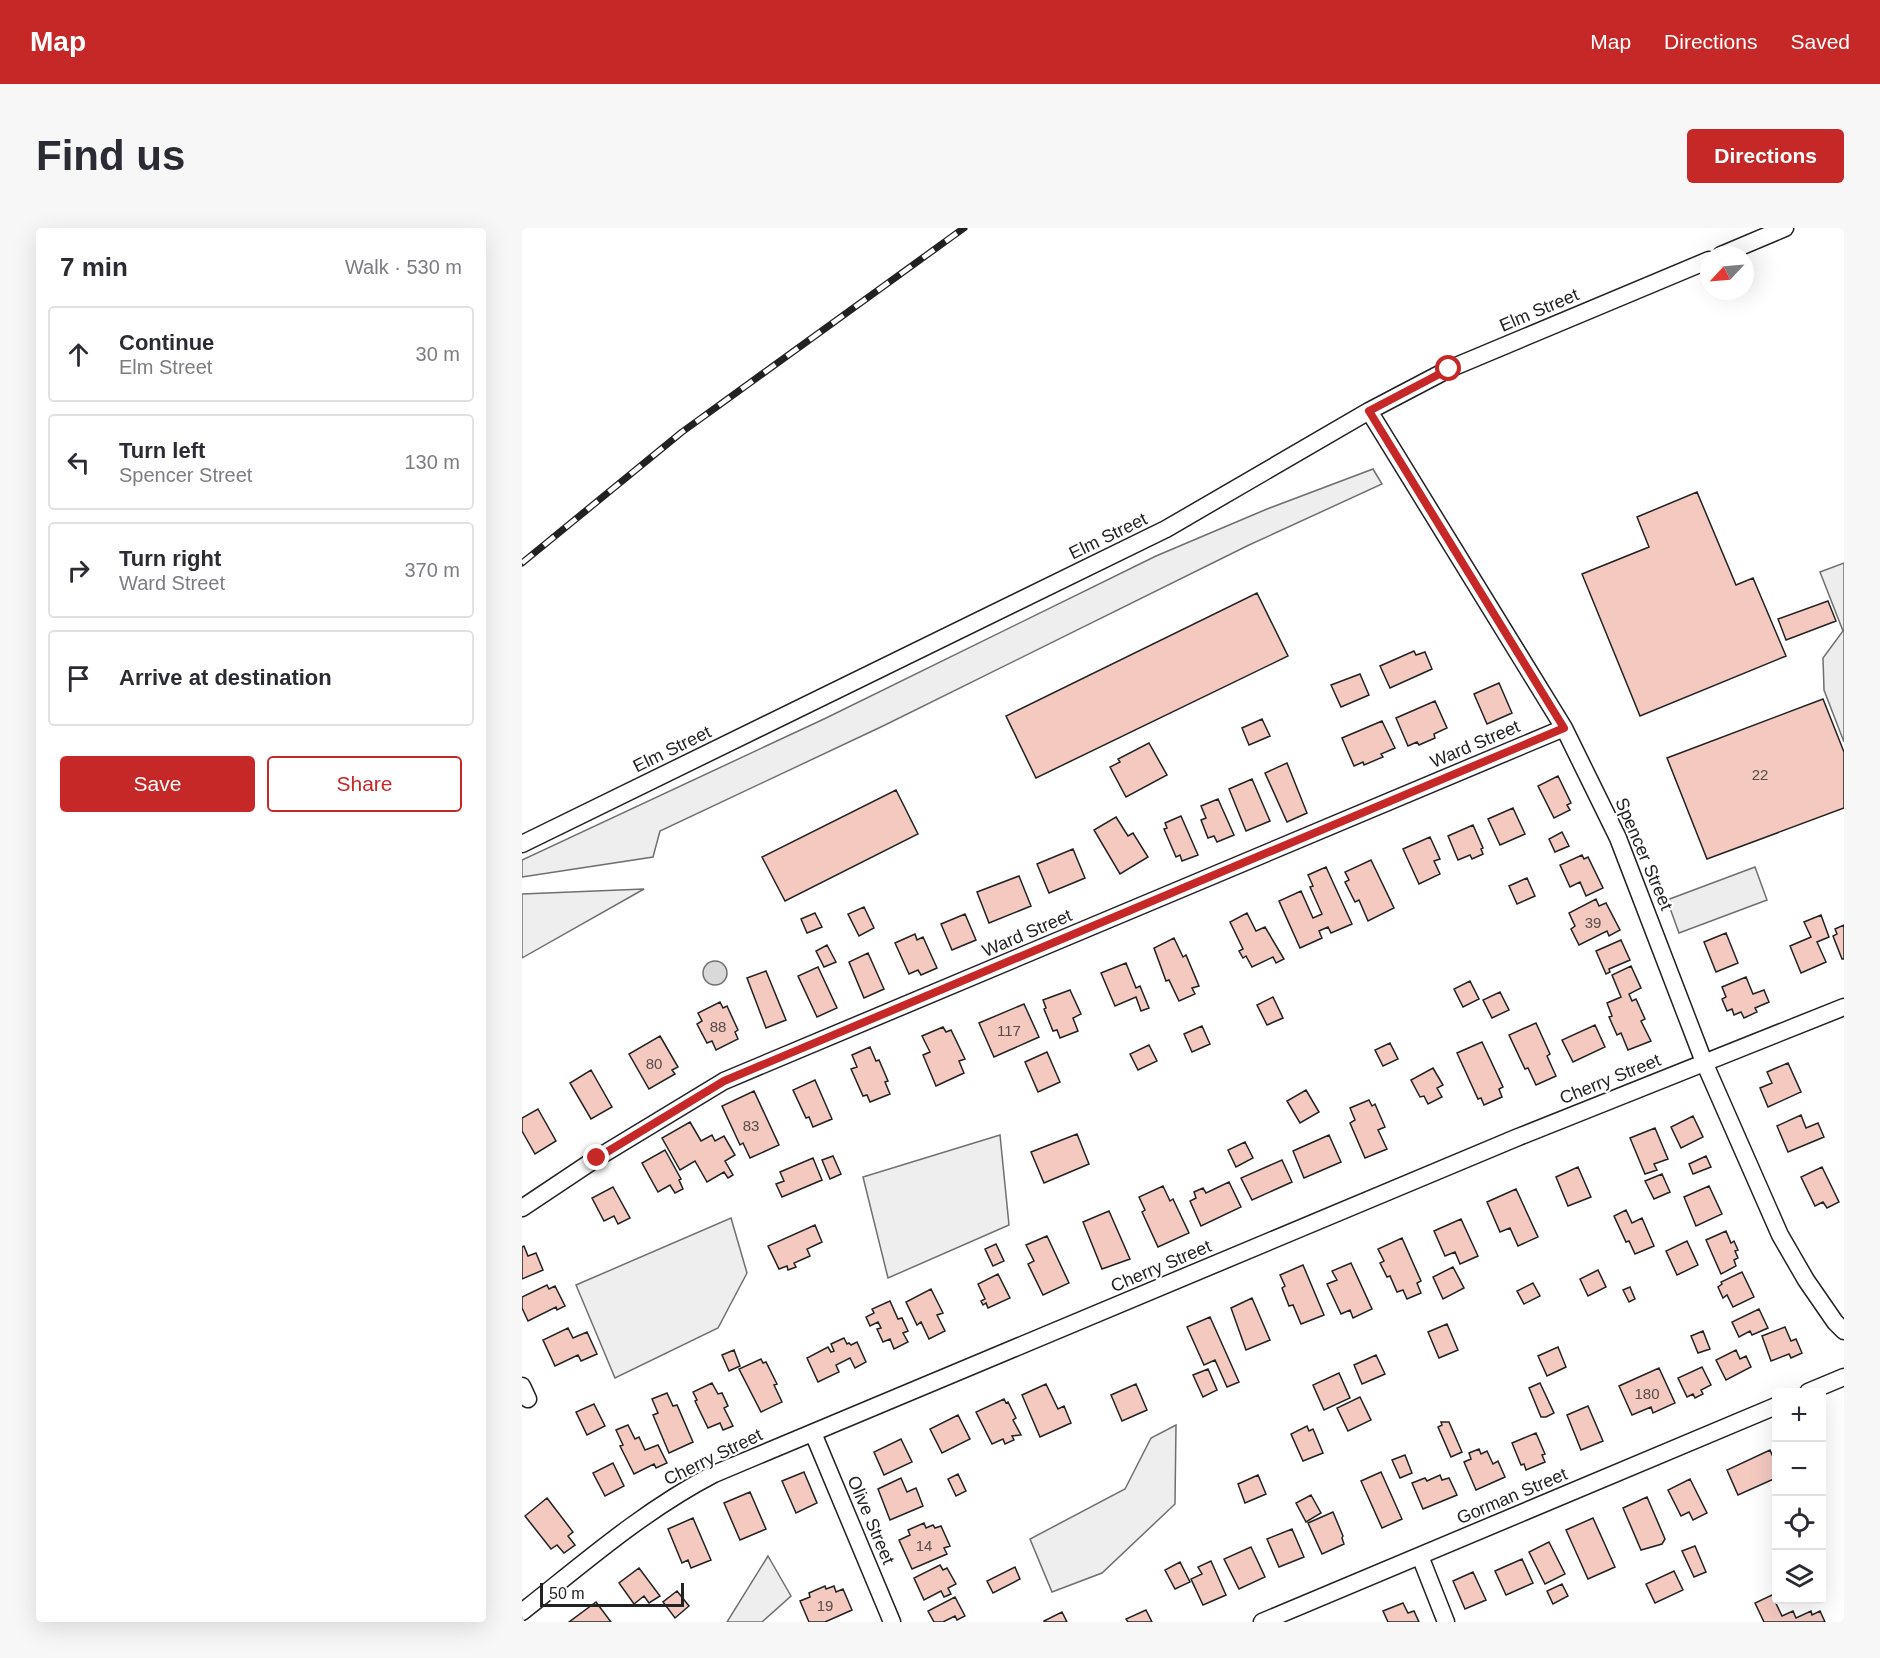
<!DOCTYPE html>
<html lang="en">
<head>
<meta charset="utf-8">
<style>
  :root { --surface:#fff; --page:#f7f7f7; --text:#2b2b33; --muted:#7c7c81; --line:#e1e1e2; --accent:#c62828 }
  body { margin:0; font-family:Arial,sans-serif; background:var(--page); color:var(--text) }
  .controls { position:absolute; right:18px; bottom:18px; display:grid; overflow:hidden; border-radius:6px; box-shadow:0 6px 24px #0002 }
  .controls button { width:54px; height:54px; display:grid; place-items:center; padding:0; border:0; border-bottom:2px solid var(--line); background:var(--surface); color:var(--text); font:30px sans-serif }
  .compass { position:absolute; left:1178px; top:18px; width:54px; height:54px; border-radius:50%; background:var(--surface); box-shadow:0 6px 24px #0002; rotate:244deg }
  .scale { position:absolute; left:18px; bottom:15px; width:144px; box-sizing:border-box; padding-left:6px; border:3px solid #222; border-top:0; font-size:16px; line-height:21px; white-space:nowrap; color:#222; -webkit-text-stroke:4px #fff; paint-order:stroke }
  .stop { position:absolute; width:18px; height:18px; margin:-14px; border:4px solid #c62828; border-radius:50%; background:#fff }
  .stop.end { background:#c62828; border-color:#fff; box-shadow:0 2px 6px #0008 }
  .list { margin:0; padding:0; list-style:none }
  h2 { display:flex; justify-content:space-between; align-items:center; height:78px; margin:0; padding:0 24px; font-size:26px }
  h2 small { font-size:20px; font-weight:400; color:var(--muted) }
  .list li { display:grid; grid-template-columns:39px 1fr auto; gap:18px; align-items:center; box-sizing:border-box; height:96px; margin:0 12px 12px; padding:0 12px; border:2px solid var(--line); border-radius:6px }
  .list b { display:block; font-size:22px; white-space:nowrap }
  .list p { margin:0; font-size:20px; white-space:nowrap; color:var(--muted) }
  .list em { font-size:20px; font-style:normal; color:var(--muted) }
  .actions { display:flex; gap:12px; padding:18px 24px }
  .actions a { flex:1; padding:14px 0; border:2px solid var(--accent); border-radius:6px; text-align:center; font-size:21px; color:var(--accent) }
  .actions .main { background:var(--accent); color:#fff }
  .icon { flex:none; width:33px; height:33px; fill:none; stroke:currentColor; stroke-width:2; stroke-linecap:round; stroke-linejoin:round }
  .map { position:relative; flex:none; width:1322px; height:1394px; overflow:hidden; border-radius:6px }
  header { display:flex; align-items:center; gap:36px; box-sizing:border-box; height:84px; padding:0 30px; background:var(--accent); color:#fff }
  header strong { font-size:28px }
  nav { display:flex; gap:33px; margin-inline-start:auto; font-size:21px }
  .intro { display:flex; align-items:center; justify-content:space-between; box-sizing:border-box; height:144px; padding:0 36px }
  h1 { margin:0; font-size:42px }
  .button { padding:15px 27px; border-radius:6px; background:var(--accent); color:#fff; font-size:21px; font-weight:700 }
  main { display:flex; gap:36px; padding:0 36px }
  aside { flex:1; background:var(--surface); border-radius:6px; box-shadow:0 6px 24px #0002 }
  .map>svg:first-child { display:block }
</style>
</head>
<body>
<header>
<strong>Map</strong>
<nav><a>Map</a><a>Directions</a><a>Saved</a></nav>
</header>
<div class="intro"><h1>Find us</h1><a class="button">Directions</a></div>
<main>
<aside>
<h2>7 min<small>Walk · 530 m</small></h2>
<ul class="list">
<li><svg class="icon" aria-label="ahead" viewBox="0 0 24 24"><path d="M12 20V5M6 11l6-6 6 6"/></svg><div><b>Continue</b><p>Elm Street</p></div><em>30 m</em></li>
<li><svg class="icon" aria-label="left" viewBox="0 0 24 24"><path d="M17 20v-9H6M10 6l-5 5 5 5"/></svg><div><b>Turn left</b><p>Spencer Street</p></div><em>130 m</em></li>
<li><svg class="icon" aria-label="right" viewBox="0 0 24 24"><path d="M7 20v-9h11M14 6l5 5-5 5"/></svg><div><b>Turn right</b><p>Ward Street</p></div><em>370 m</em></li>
<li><svg class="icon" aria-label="arrive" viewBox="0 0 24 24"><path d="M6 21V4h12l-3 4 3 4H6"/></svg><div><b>Arrive at destination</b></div></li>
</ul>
<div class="actions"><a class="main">Save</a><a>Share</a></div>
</aside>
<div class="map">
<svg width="1322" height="1394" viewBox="0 0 1322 1394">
  <rect width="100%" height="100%" fill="#fff"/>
  <path fill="#eee" stroke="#6f6f6f" stroke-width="1.5" d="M851,241L860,256L727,317L361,498L138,603L131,629L0,649V632L302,491L634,328L745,281Z
    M122,661L0,730V666Z
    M478,907L487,997L366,1050L341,949Z
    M209,990L225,1045L196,1100L93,1150L54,1057Z
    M654,1197L653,1276L580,1345L530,1364L508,1311L603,1261L629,1210Z
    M246,1328L269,1368L240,1394H205Z"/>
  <path fill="#ededed" stroke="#6f6f6f" stroke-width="1.5" d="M1322,335V514L1302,462L1301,430L1321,403L1298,344Z
    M1233,639L1245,672L1157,705L1145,672Z"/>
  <path fill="#d9d9d9" stroke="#6f6f6f" stroke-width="1.5" d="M181 745a12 12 0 1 1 24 0a12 12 0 1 1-24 0Z"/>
  <path fill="#f3c9c0" stroke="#222" stroke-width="1.5" d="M1175,264L1214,357L1231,350L1264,428L1118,488L1060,346L1127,319L1115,289Z
    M735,365L766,428L514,550L484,488Z
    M1306,373L1314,393L1264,412L1256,391Z
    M892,423L894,427L903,424L910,441L868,460L858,438Z
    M838,446L847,467L819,479L809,457Z
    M977,455L990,485L965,496L952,466Z
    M1301,471L1322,524V580L1185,631L1145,530Z
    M913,473L925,500L912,506L913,510L897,517L895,514L886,518L874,490Z
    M740,491L748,508L727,517L720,500Z
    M860,493L873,520L859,526L861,529L842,537L841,534L832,538L820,510Z
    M627,515L645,547L604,569L588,539L598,534L596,531Z
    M765,535L785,585L765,594L743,545Z
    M1036,548L1049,575L1045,577L1048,582L1032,590L1016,558Z
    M730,551L748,593L724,603L707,561Z
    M374,562L396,606L263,673L240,629Z
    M696,571L712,607L695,614L692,608L686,610L679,592L684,590L679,578Z
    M991,580L1003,606L978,617L966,591Z
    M659,588L676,627L660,633L658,627L654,629L642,601L645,600L643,595Z
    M594,589L606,608L611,605L626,629L598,646L572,602Z
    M951,597L961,620L959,621L961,626L950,631L948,627L936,632L926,608Z
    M1040,604L1047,618L1033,624L1027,611Z
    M908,609L918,631L912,633L918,646L897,656L881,621Z
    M551,621L563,650L527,665L515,636Z
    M1060,627L1062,631L1066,629L1081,660L1064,668L1058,654L1048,659L1038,637Z
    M849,632L872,680L846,693L837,672L833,674L823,654L827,652L823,644Z
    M804,639L830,696L809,705L806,699L797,703L800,710L778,720L757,673L779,663L791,690L800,686L788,659L791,658L786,647Z
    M497,648L509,678L467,695L455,664Z
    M1005,650L1013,668L995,676L987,658Z
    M1074,671L1077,678L1084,675L1098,702L1087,708L1085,703L1057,717L1049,701L1053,698L1047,685Z
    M342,679L352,700L337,708L326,686Z
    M293,685L300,699L285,705L279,691Z
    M725,685L734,703L743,699L762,731L754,735L751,729L730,739L724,728L721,730L717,723L721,721L708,694Z
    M443,686L454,712L430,722L419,696Z
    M1299,687L1307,709L1295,714L1304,734L1279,745L1268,718L1289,709L1282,694Z
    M1322,697V731H1320L1311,708L1315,706L1313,701Z
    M1204,705L1216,735L1194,744L1182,714Z
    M393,706L395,712L401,709L415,740L399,747L396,742L387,746L373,715Z
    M652,710L661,729L664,727L677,758L670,760L673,766L657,773L647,752L644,753L632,720Z
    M1099,712L1108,732L1087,741L1088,744L1084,746L1074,723Z
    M305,717L314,734L302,739L294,723Z
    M346,725L362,761L342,770L327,734Z
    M604,735L614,760L618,758L627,780L619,783L614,769L593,778L579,745Z
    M1109,738L1119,760L1107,766L1110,773L1114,771L1123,791L1119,793L1129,813L1106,822L1099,805L1095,807L1087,789L1090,788L1085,775L1099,769L1090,747Z
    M296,739L315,780L295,789L276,748Z
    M244,743L264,792L244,800L225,750Z
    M1224,749L1231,766L1242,762L1247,774L1233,780L1235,784L1222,790L1219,784L1212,787L1210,781L1205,783L1200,771L1204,769L1200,759Z
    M948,753L957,771L941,779L932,761Z
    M548,762L559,786L551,790L556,803L538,810L535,802L531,803L522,781L524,780L521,772Z
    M978,764L987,782L970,790L961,772Z
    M751,769L761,790L745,797L735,777Z
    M198,774L201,780L205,778L216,802L213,804L216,811L194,822L190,813L185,815L175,796L180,793L176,785Z
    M502,776L517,809L472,829L457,795Z
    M1014,795L1028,826L1025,828L1034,848L1014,857L1006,840L1003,841L987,807Z
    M1073,797L1083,819L1051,834L1040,812Z
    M680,798L688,816L670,824L662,806Z
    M421,799L424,804L429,802L443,831L437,833L442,845L414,858L401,827L408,824L400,808Z
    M138,808L156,839L150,842L153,846L127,861L107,826Z
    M960,814L981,859L977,861L980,869L962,877L959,870L956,871L935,825Z
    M868,815L876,831L861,838L853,822Z
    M627,817L635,833L616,842L608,826Z
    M348,819L354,833L357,832L366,853L363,854L368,866L348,874L345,867L341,868L329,841L335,839L330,827Z
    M525,824L538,854L516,864L503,834Z
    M1266,835L1279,864L1246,879L1238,860L1250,855L1245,844Z
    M911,840L921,857L915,860L920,869L906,876L902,868L898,869L889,852Z
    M69,842L90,879L69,891L48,855Z
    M293,852L310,891L291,899L287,889L284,890L271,862Z
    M784,862L797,884L778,895L765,873Z
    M232,863L257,917L228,930L221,915L218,917L200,878Z
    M847,872L850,878L853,876L863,899L856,902L865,921L843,930L828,895L833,892L828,880Z
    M16,881L34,913L13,926L0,903V890Z
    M1279,887L1284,900L1296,895L1302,909L1266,924L1255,898Z
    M1171,888L1181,909L1159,920L1149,899Z
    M168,894L179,913L190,907L193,913L202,908L213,927L203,933L211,947L206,950L202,944L185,954L173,933L158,942L140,910Z
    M1133,900L1146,931L1132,936L1135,942L1123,946L1108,910Z
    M555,906L567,936L522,955L509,924Z
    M807,907L819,934L782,950L771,923Z
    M723,914L731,930L714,939L706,922Z
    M143,922L159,951L157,952L161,961L153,965L148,957L136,964L120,935Z
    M311,928L319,946L308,951L300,932Z
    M1184,928L1189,939L1171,946L1167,936Z
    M291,930L300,952L260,969L254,956L262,953L258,944Z
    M760,932L770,954L730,972L719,950Z
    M1056,939L1069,969L1046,978L1034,949Z
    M1300,939L1317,974L1305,980L1301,974L1293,978L1279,949Z
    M1140,946L1148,964L1132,971L1123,953Z
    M707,954L719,979L679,998L668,973L674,970L672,964L681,960L684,965Z
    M641,958L648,973L651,971L667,1005L636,1019L620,984L623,982L617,969Z
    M1187,958L1200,986L1174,998L1162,969Z
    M91,959L108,990L96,996L92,988L82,993L70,970Z
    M994,961L1016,1009L996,1018L988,1000L978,1004L965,974Z
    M1104,982L1110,995L1120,990L1132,1018L1113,1026L1107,1013L1104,1014L1092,988Z
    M587,983L608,1031L580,1041L561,994Z
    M939,991L956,1028L938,1036L933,1024L923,1028L912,1003Z
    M293,997L300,1014L285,1021L288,1028L272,1035L274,1039L266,1042L265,1038L257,1041L246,1018Z
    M1204,1003L1209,1015L1212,1013L1216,1022L1213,1023L1216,1030L1212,1032L1214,1038L1199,1046L1184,1012Z
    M525,1008L547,1055L521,1067L506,1036L512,1033L504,1017Z
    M880,1010L899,1053L895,1055L899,1065L885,1071L881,1062L875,1064L868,1048L865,1049L858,1035L862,1033L856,1021Z
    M1165,1013L1176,1037L1155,1047L1144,1023Z
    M474,1016L482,1033L471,1038L463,1021Z
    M2,1018L6,1028L14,1025L21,1042L0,1051V1019Z
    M829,1035L850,1081L831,1090L828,1082L819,1086L805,1056L815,1052L810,1043Z
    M781,1037L802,1087L779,1096L771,1077L767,1078L760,1060L763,1058L758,1047Z
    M931,1039L942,1060L921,1071L911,1049Z
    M1076,1042L1084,1059L1066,1068L1058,1051Z
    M1220,1044L1232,1069L1211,1079L1205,1067L1201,1070L1196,1059L1200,1056L1199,1054Z
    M476,1046L488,1070L466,1080L464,1075L461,1077L459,1073L463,1071L456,1056Z
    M1011,1055L1018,1068L1002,1076L995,1063Z
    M25,1057L27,1061L33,1058L43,1078L35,1082L34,1079L6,1093L0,1080V1069Z
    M1108,1059L1113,1071L1107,1074L1101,1062Z
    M409,1061L421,1085L415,1087L423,1103L407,1111L399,1094L395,1097L384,1074Z
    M730,1070L748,1112L724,1122L709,1080Z
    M368,1073L376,1091L380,1090L386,1103L381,1105L386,1114L372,1121L368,1111L361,1114L355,1101L359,1100L356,1094L348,1098L344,1089L352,1085L350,1081Z
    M1237,1081L1246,1100L1230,1107L1228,1103L1217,1109L1210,1094Z
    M688,1089L717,1154L705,1159L693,1132L682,1137L665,1099Z
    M925,1096L936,1122L917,1130L906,1104Z
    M1263,1099L1269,1113L1274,1111L1280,1125L1269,1130L1267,1126L1249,1133L1240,1108Z
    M46,1100L51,1110L65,1104L75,1126L59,1133L56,1127L33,1138L21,1112Z
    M1181,1103L1188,1121L1176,1125L1169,1108Z
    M322,1110L325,1116L327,1115L329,1117L335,1114L344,1134L333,1140L328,1130L314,1137L317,1144L296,1154L285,1130L306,1119L309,1124L312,1123L309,1116Z
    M1036,1119L1044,1139L1025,1148L1016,1128Z
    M212,1122L218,1138L207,1143L200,1127Z
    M1214,1122L1218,1131L1224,1128L1229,1139L1204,1152L1194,1132Z
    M854,1127L863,1146L840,1156L832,1137Z
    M239,1131L241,1135L244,1134L255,1156L252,1157L260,1174L239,1184L217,1141Z
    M1180,1139L1189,1157L1179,1162L1181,1166L1173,1170L1171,1166L1165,1169L1156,1150Z
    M1137,1140L1153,1175L1131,1185L1129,1179L1110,1187L1097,1158Z
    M686,1141L695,1162L681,1169L671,1147Z
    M817,1145L828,1170L802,1182L791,1157Z
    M190,1155L196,1166L200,1165L206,1178L202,1180L211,1198L201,1202L198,1195L186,1200L173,1173L175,1172L171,1164Z
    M1018,1155L1032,1185L1024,1189H1019L1007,1160Z
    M524,1156L536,1181L542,1178L549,1195L518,1209L500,1167Z
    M614,1156L625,1182L600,1193L589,1167Z
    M145,1165L151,1178L155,1177L171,1214L147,1225L131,1187L136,1185L130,1171Z
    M838,1169L849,1192L826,1203L815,1180Z
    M482,1171L484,1175L486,1174L494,1190L491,1192L499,1207L490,1208L492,1212L483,1216L481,1211L470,1216L454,1184Z
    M72,1176L83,1198L65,1207L54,1184Z
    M1066,1178L1081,1213L1059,1222L1045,1187Z
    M436,1187L448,1211L420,1225L408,1201Z
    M919,1194H927L940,1224L929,1229L916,1199L920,1197Z
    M106,1197L113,1211L117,1209L123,1222L136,1217L145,1235L134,1240L132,1236L112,1246L98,1218L101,1217L94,1202Z
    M785,1198L787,1203L791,1201L801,1225L781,1233L769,1206Z
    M1014,1205L1023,1226L1020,1227L1023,1234L1004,1242L1002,1236L999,1237L990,1215Z
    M379,1211L390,1234L362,1247L352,1224Z
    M957,1221L959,1226L965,1223L971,1236L976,1233L983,1249L954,1262L942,1234L949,1231L947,1225Z
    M1248,1222L1254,1236V1250L1216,1267L1205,1242Z
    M883,1227L890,1245L878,1250L870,1232Z
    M91,1235L102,1258L83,1268L71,1245Z
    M282,1244L295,1275L274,1285L260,1253Z
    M859,1244L880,1291L860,1300L839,1253Z
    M436,1246L444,1263L434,1268L426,1251Z
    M736,1247L744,1266L723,1275L716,1256Z
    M918,1247L920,1252L927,1250L935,1267L901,1281L890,1255L903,1250L905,1253Z
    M379,1250L385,1264L394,1260L401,1278L368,1292L356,1261Z
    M1168,1251L1185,1285L1171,1292L1167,1284L1159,1288L1146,1262Z
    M228,1264L244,1301L218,1312L202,1275Z
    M789,1267L799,1285L784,1294L774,1275Z
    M1125,1269L1143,1311L1140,1316L1119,1322L1101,1280Z
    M25,1270L51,1304L46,1308L53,1317L42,1325L35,1317L29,1321L3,1288Z
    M811,1284L821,1308L820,1310L822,1316L800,1326L786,1295Z
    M171,1290L189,1332L169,1340L166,1332L160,1335L146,1301Z
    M1071,1290L1093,1339L1066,1351L1044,1302Z
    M402,1295L404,1300L411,1297L413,1300L419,1298L428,1318L422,1320L425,1326L390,1341L377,1312L388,1307L386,1302Z
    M770,1301L782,1329L757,1339L745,1311Z
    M1027,1314L1043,1346L1023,1356L1007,1324Z
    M1173,1318L1184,1344L1172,1349L1160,1323Z
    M729,1319L743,1349L717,1361L702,1331Z
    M1000,1331L1011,1355L984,1367L973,1343Z
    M689,1333L704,1367L681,1377L669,1351L680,1346L676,1339Z
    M658,1334L668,1354L653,1361L643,1342Z
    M418,1337L421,1342L425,1340L434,1356L426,1360L429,1366L422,1369L419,1363L402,1372L392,1350Z
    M493,1339L498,1351L471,1365L465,1353Z
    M117,1340L138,1368L127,1375L122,1368L112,1376L97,1355Z
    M1152,1343L1161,1362L1133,1375L1124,1356Z
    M951,1344L964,1372L943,1381L931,1353Z
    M1040,1356L1046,1368L1031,1376L1025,1363Z
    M303,1358L304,1361L312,1358L314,1364L321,1361L330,1382L303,1394H287L278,1373L288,1369L287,1365Z
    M155,1363L167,1378L153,1390L141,1374Z
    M1250,1367L1260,1388L1271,1383L1274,1390L1289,1383L1290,1387L1298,1383L1303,1394H1242L1233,1375Z
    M433,1369L443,1388L435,1392L433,1388L421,1394H412L406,1383Z
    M74,1374L89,1394H47Z
    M881,1375L886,1385L892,1383L897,1394H866L861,1383Z
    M624,1382L630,1394H606L604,1391Z
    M540,1384L545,1394H522V1393Z"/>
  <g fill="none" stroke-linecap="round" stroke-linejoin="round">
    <defs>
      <path id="street" d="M1199,27L1263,0
        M847,183L1042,500L1096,610L1182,834L1258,1007L1284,1052L1313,1094L1322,1103
        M0,616L644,301L847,183L927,141L1187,32
        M0,980L75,930L202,853L1042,500
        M0,1158L6,1171
        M1286,1164L1322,1149
        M291,1205L370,1394
        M898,1328L924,1394
        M0,1384C62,1335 121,1283 192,1246L994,910L1322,779
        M740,1394L1254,1178"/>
    </defs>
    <use href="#street" stroke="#222" stroke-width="19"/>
    <use href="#street" stroke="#fff" stroke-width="16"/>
    <defs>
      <path id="rail" d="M0,335L160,204L442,0"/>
    </defs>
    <use href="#rail" stroke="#222" stroke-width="7"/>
    <use href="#rail" stroke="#fff" stroke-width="4.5" stroke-dasharray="14" stroke-linecap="butt"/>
  </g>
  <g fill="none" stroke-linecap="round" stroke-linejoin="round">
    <path stroke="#c62828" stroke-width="8" d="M75,930L202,853L1042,500L847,183L927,141"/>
  </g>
  <g text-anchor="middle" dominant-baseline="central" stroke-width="4.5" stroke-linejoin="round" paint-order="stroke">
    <g font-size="15" fill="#564c4a">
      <text x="1238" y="546">22</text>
      <text x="1071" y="694">39</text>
      <text x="196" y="798">88</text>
      <text x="487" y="802">117</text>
      <text x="132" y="835">80</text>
      <text x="229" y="897">83</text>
      <text x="1125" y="1165">180</text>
      <text x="402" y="1317">14</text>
      <text x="303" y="1377">19</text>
    </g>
    <g font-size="18" fill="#222" stroke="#fff">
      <text transform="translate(1017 82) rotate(-23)">Elm Street</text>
      <text transform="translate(586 308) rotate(-26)">Elm Street</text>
      <text transform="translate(953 516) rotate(-23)">Ward Street</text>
      <text transform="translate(150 521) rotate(-26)">Elm Street</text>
      <text transform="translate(1122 626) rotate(67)">Spencer Street</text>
      <text transform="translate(505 705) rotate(-23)">Ward Street</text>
      <text transform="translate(1088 851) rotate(-22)">Cherry Street</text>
      <text transform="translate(639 1038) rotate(-23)">Cherry Street</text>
      <text transform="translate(191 1229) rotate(-26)">Cherry Street</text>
      <text transform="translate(990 1268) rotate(-23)">Gorman Street</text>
      <text transform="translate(349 1292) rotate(67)">Olive Street</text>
    </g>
  </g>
</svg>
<div class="controls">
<button>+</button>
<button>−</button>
<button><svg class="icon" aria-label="locate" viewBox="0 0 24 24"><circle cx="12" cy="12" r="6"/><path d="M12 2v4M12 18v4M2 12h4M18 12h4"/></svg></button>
<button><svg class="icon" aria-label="layers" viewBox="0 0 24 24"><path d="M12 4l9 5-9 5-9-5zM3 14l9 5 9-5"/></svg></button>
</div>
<svg class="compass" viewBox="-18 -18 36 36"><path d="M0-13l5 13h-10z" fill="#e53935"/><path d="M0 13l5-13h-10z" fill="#7c7c81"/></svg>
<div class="scale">50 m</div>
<div class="stop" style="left:927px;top:141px"></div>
<div class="stop end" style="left:75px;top:930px"></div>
</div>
</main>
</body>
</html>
